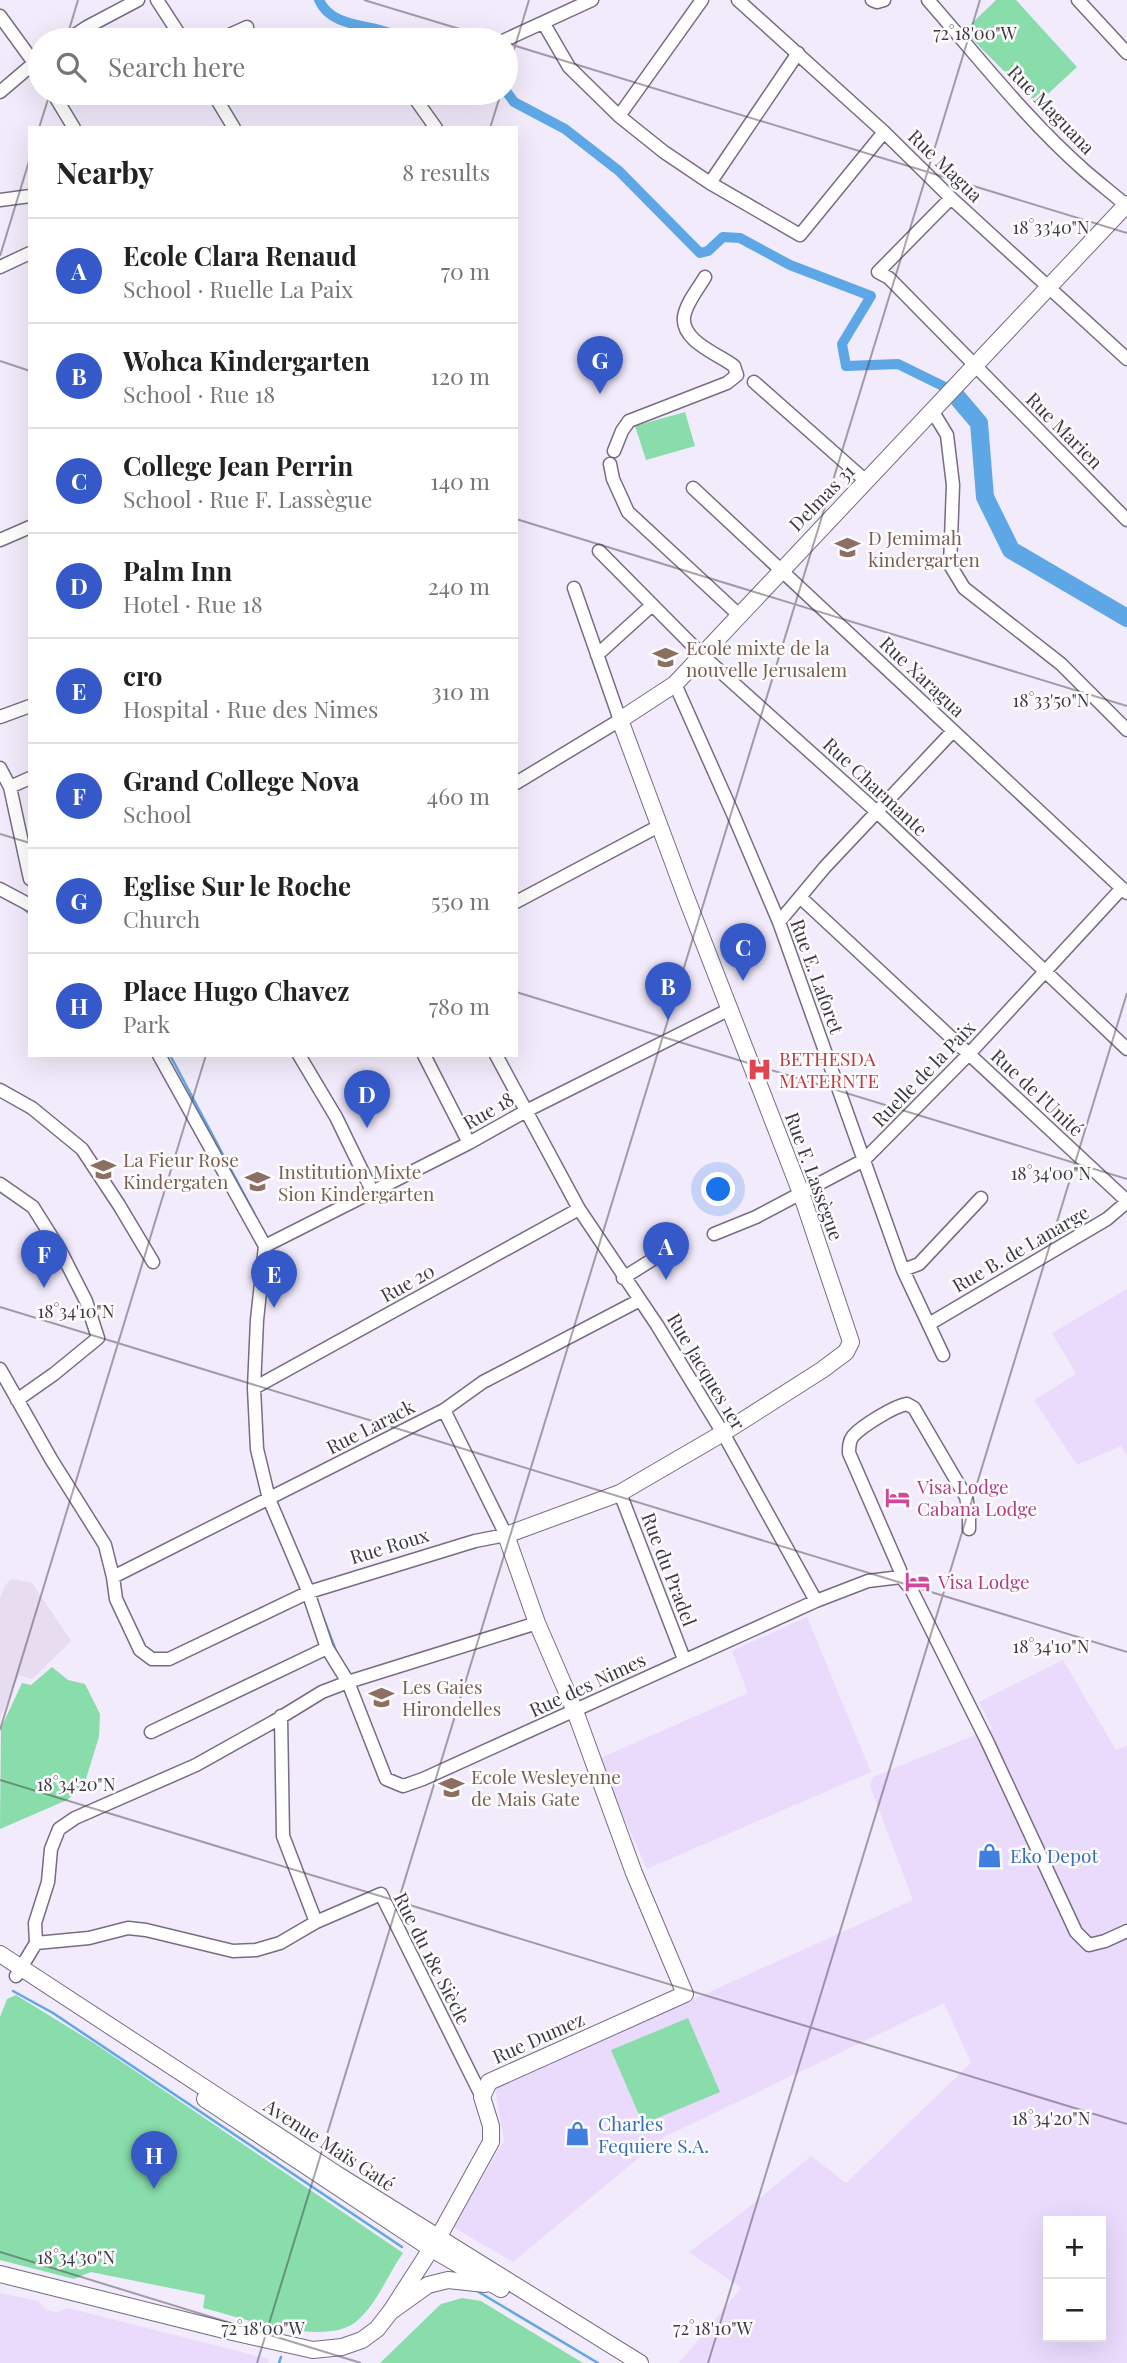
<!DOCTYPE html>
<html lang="en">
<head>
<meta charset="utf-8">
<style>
  :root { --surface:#fff; --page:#f6f6f6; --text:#222; --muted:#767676; --line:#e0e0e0; --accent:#3559c9 }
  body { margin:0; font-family:"Playfair Display",serif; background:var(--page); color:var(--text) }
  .controls { position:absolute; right:21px; bottom:21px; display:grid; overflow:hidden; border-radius:0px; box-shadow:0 7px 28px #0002 }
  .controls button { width:63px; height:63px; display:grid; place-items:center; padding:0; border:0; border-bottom:2px solid var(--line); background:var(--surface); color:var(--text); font:35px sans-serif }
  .you { position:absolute; left:719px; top:1190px; width:24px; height:24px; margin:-18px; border:5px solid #fff; border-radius:50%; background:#1a73e8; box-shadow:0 0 0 10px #1a73e833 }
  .badge { display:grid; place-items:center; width:46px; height:46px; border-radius:50%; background:var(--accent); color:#fff; font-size:23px; font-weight:700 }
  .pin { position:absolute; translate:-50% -58px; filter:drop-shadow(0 2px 4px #0008) }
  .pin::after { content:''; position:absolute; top:37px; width:24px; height:21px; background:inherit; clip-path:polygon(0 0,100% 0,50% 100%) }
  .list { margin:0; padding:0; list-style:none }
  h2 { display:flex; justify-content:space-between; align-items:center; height:91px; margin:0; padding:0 28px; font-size:30px }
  h2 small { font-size:23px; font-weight:400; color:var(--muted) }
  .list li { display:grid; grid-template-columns:46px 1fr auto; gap:21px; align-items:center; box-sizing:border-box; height:105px; padding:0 28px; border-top:2px solid var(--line) }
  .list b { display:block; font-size:26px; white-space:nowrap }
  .list p { margin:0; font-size:23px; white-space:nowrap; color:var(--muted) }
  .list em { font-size:23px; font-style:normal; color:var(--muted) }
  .icon { flex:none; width:38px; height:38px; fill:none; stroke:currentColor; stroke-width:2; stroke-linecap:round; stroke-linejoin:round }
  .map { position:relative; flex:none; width:1127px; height:2363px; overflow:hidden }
  .search { position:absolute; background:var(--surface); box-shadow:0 7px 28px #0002; left:28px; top:28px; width:490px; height:77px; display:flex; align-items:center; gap:18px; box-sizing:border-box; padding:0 24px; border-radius:38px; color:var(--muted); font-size:26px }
  .panel { position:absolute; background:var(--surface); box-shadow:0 7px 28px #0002; left:28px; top:126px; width:490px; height:931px; border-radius:0px }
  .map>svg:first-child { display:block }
</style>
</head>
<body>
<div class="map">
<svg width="1127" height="2363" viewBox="0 0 1127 2363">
  <rect width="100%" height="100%" fill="#f2ebfb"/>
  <path fill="#e8dcf0" d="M12,1579L32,1583L71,1641L32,1679L19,1675L0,1718V1598L5,1585Z"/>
  <path fill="#eadbfd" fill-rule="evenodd" d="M1127,1289V1456L1121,1446L1077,1465L1034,1400L1076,1374L1052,1333Z
    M807,1617L871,1772L647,1869L598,1759L748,1693L732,1651Z
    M1063,1660L1116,1750L1127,1746V2363H679L741,2288L689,2252L739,2215L811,2156L846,2183L971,2063L944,2003L664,2137L513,2262L453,2227L504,2141L495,2089L913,1900L870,1786L873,1777L992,1728L979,1702ZM1048,2221H1101V2337H1048Z
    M0,2293L38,2301L46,2310L57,2312L68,2308L269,2359L268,2363H0Z"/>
  <path fill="#88ddab" d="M996,0H1016L1077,67L1037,104L964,31Z
    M685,412L695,446L646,460L635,426Z
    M52,1667L68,1680L85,1684L100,1714L99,1737L84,1785L67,1800L0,1829L1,1728L22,1683L31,1685Z
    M16,1995L94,2043L403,2253C388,2274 378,2302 358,2320C327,2349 240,2317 203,2308L205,2295L91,2272L74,2279L0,2260V2017L7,1999Z
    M688,2018L720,2092L643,2124L611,2050Z
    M462,2298L481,2301L583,2363H380L441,2304Z"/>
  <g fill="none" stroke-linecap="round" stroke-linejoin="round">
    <path stroke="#5ea7e7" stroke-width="2.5" d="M23,908L30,914
      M170,1055L254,1213
      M268,1272L271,1247
      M323,1617L338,1656
      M13,1991L53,2013L402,2247
      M477,2291L598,2363
      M287,2328L288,2324L296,2327
      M279,2363L281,2357"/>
    <path stroke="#5ea7e7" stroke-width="10" d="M319,0C331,27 366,24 390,33C395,35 400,38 406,40
      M506,91L514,102L565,129L619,171L700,253L708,251L723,237L740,238L790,265L871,296L842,344L846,366L898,364L951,390"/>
    <path stroke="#5ea7e7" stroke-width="18" d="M951,390L979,423L985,497L1011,550L1127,618"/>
    <defs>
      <path id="street" d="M157,0L183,40
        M738,0L884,132L951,198L1127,359
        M872,0L877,2L884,0
        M928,0C979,58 1027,120 1085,171C1099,183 1113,194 1127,206
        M1078,0L1127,53
        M0,16L40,71
        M544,24L569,67L619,116L664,152L710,183L800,235L884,132
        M67,40L87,27L138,0
        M218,40L247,27
        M505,40L592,0
        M0,92L40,58
        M53,93L74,128
        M213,93L234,128
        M411,93L436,128
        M619,116L702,0
        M710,183L798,53
        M951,198L878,272L889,278L1127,520
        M0,200L30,196
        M0,267L30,253
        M754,382L866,481
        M933,412L947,435L953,485L950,565L964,588L1061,664L1127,730
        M614,451L622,431L629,421L727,383L737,375L734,366C718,354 681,341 684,317C686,303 698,289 705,277
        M610,464L613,479L628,512L739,615
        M693,488L1127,893
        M0,540L30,527
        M599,551L702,655L877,812L1127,1049
        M597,655L651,606
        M675,684L733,814L779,922L903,1270L943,1355
        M0,717L30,706
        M0,768L10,787L30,879
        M516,783L620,720L574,588
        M10,787L30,778
        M0,889L30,905
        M800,897L1127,1201
        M516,902L659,826
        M779,922L825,867L953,731
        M159,1055L265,1246
        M299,1055L336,1117L372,1191
        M424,1055L469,1143
        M496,1055L579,1209L657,1325L723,1433L816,1601
        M0,1090L32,1108L82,1149L119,1205L153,1262
        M0,1184L33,1207L60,1250L86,1301L98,1338L54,1374L17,1400
        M714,1234L756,1217L864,1160L969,1054L1122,888
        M265,1246L257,1320L254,1388L257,1449L269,1499L306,1586L327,1648L348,1682L386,1779L403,1786L423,1779L816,1601L868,1581L901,1577L911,1589L987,1741L1076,1932L1089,1945L1105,1941L1127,1931
        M265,1246L469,1143L526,1111L730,1009
        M903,1270L919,1264L981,1198
        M623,1278L658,1256
        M929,1324L1107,1219L1127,1202
        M0,1369L51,1459L105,1545L113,1577L116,1599L140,1650L152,1659H169L309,1592L475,1541L506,1535L444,1410
        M254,1388L579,1209
        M620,1493L684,1659
        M113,1577L444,1410L483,1382L640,1300
        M901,1577L900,1570L849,1453C849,1447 849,1441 853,1436C862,1426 894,1406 907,1404L914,1408L966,1497L969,1512V1529
        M281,1716L283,1836L316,1922
        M151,1732L327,1648
        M36,1943L89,1938L128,1928L146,1930L233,1951L256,1950L280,1943L316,1922L381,1894L482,2097
        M16,1976L36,1943L35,1923L48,1882L51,1849L59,1829L75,1818L196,1765L273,1722L322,1692L348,1682L537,1623"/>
      <path id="secondary" d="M0,1954L338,2175L640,2363
        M205,2099L430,2248L501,2289
        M0,2274L224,2330L313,2350L342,2347L362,2340L377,2329L391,2311L438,2238L491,2142V2126L482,2097L489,2082L685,1994L634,1873L575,1711L537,1623L506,1535L620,1493L723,1433L822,1370L846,1352L851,1342L801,1193L686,897L620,720L675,684L1127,204
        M393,2310L428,2285L448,2280L485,2284"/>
    </defs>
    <use href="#street" stroke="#776c84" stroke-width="15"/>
    <use href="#secondary" stroke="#776c84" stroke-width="18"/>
    <use href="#street" stroke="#fff" stroke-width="12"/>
    <use href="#secondary" stroke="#fff" stroke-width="16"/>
  </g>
  <path fill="none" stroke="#3d3843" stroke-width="2" stroke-opacity="0.45" d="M364,0L496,40M66,40L78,0M506,43L1127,233M506,76L529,0M39,128L50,93M490,128L501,93M0,256L30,158M0,361L30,371M516,519L1127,706M0,834L30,843M516,992L1127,1179M0,1307L1127,1652M0,1730L206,1055M0,1780L1127,2124M0,2252L361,2363M257,2363L980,0M708,2363L1127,993"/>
  <defs>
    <symbol id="school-bare" viewBox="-9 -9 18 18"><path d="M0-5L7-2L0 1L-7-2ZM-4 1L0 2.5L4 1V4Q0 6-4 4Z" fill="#8d6e63" stroke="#fcfcfc" stroke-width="2.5" paint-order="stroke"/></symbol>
    <symbol id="hospital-bare" viewBox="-9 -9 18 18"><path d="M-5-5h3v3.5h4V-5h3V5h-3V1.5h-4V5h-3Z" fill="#e0444e" stroke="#fcfcfc" stroke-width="2.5" paint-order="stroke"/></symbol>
    <symbol id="hotel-bare" viewBox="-9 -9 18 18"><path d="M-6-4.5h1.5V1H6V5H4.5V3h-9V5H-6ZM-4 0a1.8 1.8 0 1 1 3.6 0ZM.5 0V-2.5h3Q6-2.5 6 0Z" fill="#d1479c" stroke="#fcfcfc" stroke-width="2.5" paint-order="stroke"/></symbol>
    <symbol id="shop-bare" viewBox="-9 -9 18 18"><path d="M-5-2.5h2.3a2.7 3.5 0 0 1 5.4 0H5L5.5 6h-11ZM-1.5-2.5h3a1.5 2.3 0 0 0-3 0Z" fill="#3f7fe0" stroke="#fcfcfc" stroke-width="2.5" paint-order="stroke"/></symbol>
  </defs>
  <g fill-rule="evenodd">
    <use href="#school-bare" x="830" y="530" width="35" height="35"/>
    <use href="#school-bare" x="648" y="640" width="35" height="35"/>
    <use href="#hospital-bare" x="742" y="1052" width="35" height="35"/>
    <use href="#school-bare" x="86" y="1152" width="35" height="35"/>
    <use href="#school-bare" x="240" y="1164" width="35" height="35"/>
    <use href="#hotel-bare" x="880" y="1480" width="35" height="35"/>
    <use href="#hotel-bare" x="900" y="1564" width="35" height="35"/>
    <use href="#school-bare" x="364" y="1680" width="35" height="35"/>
    <use href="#school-bare" x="434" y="1770" width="35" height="35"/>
    <use href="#shop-bare" x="972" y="1838" width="35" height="35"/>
    <use href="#shop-bare" x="560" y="2116" width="35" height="35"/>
  </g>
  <g text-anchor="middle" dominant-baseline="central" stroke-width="5" stroke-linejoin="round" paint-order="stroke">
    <g font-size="19" fill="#3d3843" stroke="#fcfcfc">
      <text transform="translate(1052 109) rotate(46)">Rue Maguana</text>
      <text transform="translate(946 165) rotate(44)">Rue Magua</text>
      <text transform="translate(1065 430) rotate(45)">Rue Marien</text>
      <text transform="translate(821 497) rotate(-46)">Delmas 31</text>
      <text transform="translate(923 676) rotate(43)">Rue Xaragua</text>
      <text transform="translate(876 786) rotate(43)">Rue Charmante</text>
      <text transform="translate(818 976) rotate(70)">Rue E. Laforet</text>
      <text transform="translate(923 1073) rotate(-46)">Ruelle de la Paix</text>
      <text transform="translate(1038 1092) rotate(43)">Rue de l'Unité</text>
      <text transform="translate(488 1110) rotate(-30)">Rue 18</text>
      <text transform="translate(815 1176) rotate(70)">Rue F. Lassègue</text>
      <text transform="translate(1020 1248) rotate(-30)">Rue B. de Lanarge</text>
      <text transform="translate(407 1282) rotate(-29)">Rue 20</text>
      <text transform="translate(707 1371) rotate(59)">Rue Jacques 1er</text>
      <text transform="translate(370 1426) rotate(-27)">Rue Larack</text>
      <text transform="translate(389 1545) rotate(-17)">Rue Roux</text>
      <text transform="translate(670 1569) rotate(69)">Rue du Pradel</text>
      <text transform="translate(587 1684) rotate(-25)">Rue des Nimes</text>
      <text transform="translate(433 1958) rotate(63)">Rue du 18e Siècle</text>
      <text transform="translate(538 2037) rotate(-24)">Rue Dumez</text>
      <text transform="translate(330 2144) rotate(33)">Avenue Maïs Gaté</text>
    </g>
    <g font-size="19" fill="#785e54" stroke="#fcfcfc" text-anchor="start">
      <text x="868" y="537">D Jemimah<tspan x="868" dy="22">kindergarten</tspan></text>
      <text x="686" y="647">Ecole mixte de la<tspan x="686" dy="22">nouvelle Jerusalem</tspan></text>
      <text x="123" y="1159">La Fieur Rose<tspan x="123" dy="22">Kindergaten</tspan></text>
      <text x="278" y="1171">Institution Mixte<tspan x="278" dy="22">Sion Kindergarten</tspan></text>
      <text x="402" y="1686">Les Gaies<tspan x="402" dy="22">Hirondelles</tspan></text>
      <text x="471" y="1776">Ecole Wesleyenne<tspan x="471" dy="22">de Mais Gate</tspan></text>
    </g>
    <g font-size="19" fill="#be3a42" stroke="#fcfcfc" text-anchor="start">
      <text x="779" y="1058">BETHESDA<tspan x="779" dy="22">MATERNTE</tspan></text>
    </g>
    <g font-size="19" fill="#b23c85" stroke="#fcfcfc" text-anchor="start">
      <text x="917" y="1486">Visa Lodge<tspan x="917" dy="22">Cabana Lodge</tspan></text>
      <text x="938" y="1581">Visa Lodge</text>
    </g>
    <g font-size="19" fill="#366cbe" stroke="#fcfcfc" text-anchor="start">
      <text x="1010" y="1855">Eko Depot</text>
      <text x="598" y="2123">Charles<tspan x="598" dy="22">Fequiere S.A.</tspan></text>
    </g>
  </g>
  <g font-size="18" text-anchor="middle" fill="#3d3843" stroke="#fcfcfc" stroke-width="5" stroke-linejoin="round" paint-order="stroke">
    <text x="975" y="40">72°18'00"W</text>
    <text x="1051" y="234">18°33'40"N</text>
    <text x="1051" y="707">18°33'50"N</text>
    <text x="1051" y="1180">18°34'00"N</text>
    <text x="76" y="1318">18°34'10"N</text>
    <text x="1051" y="1653">18°34'10"N</text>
    <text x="76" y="1791">18°34'20"N</text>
    <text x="1051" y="2125">18°34'20"N</text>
    <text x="76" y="2264">18°34'30"N</text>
    <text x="263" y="2335">72°18'00"W</text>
    <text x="713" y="2335">72°18'10"W</text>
  </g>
</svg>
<div class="controls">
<button>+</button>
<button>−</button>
</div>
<div class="you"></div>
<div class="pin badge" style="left:666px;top:1280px">A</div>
<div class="pin badge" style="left:668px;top:1020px">B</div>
<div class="pin badge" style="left:743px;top:981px">C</div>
<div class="pin badge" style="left:367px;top:1128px">D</div>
<div class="pin badge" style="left:274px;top:1308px">E</div>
<div class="pin badge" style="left:44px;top:1288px">F</div>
<div class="pin badge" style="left:600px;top:394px">G</div>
<div class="pin badge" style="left:154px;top:2189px">H</div>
<div class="search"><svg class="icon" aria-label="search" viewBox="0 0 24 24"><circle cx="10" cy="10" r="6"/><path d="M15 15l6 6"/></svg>Search here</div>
<section class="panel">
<h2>Nearby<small>8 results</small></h2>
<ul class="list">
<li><span class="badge">A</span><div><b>Ecole Clara Renaud</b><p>School · Ruelle La Paix</p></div><em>70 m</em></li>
<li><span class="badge">B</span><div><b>Wohca Kindergarten</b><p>School · Rue 18</p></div><em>120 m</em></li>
<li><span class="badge">C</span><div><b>College Jean Perrin</b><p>School · Rue F. Lassègue</p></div><em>140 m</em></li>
<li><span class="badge">D</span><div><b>Palm Inn</b><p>Hotel · Rue 18</p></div><em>240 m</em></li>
<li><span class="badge">E</span><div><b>cro</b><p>Hospital · Rue des Nimes</p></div><em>310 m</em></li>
<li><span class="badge">F</span><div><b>Grand College Nova</b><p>School</p></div><em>460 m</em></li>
<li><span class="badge">G</span><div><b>Eglise Sur le Roche</b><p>Church</p></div><em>550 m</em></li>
<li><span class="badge">H</span><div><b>Place Hugo Chavez</b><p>Park</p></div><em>780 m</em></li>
</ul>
</section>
</div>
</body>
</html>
